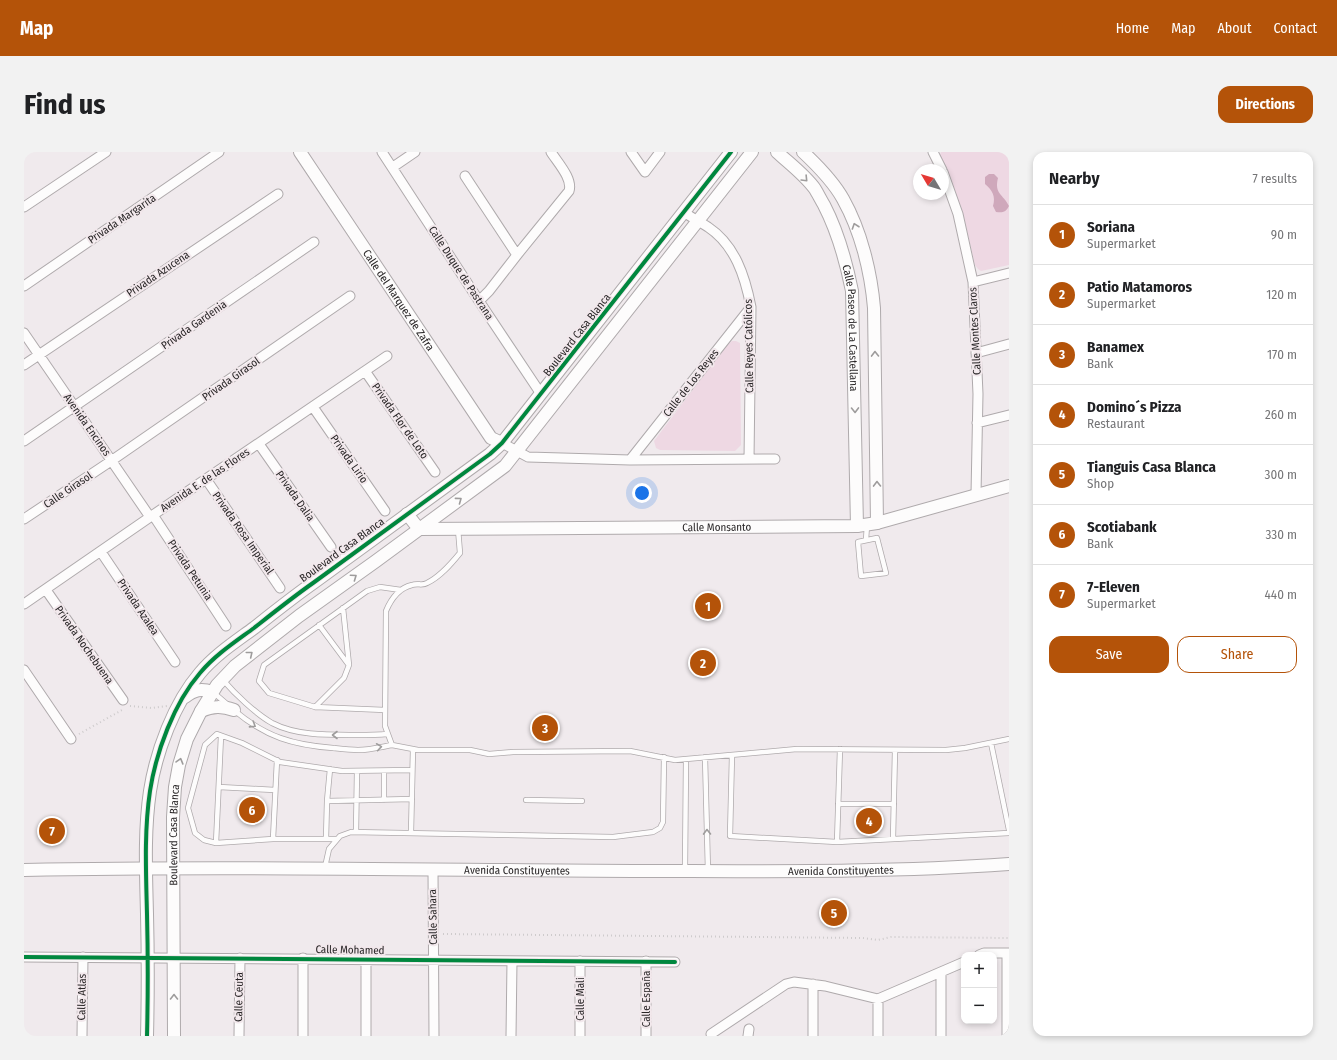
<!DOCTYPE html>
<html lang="en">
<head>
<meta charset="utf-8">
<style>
  :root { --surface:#fff; --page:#f2f2f2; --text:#202124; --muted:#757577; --line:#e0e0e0; --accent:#b45309 }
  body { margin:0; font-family:"Fira Sans Condensed",sans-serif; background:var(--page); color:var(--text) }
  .controls { position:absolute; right:12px; bottom:12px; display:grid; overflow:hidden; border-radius:8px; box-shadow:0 2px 6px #0003 }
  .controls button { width:36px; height:36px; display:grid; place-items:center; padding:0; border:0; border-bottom:1px solid var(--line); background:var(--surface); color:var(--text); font:20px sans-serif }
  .compass { position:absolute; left:889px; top:12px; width:36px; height:36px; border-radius:50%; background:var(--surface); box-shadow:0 2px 6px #0003; rotate:308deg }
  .you { position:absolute; left:618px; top:341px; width:14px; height:14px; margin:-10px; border:3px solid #fff; border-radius:50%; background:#1a73e8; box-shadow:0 0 0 6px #1a73e833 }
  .badge { display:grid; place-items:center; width:26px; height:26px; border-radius:50%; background:var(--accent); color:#fff; font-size:13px; font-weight:700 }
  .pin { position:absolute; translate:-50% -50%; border:2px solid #fff; box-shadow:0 1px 4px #0006 }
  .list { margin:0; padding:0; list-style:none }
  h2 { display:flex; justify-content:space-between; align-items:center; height:52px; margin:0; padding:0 16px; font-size:17px }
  h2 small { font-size:13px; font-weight:400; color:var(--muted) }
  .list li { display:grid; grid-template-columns:26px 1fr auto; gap:12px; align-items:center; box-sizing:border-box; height:60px; padding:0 16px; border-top:1px solid var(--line) }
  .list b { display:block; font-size:15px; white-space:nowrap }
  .list p { margin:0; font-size:13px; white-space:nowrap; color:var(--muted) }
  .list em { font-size:13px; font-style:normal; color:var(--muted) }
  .actions { display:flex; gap:8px; padding:12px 16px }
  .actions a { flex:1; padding:9px 0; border:1px solid var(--accent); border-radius:12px; text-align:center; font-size:14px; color:var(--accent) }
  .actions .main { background:var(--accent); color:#fff }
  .map { position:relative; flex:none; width:985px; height:884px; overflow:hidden; border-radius:12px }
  header { display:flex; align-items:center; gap:24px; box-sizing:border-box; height:56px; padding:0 20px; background:var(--accent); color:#fff }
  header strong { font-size:19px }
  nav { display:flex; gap:22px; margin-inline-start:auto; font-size:14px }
  .intro { display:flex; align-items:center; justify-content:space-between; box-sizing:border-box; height:96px; padding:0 24px }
  h1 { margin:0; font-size:28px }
  .button { padding:10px 18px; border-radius:12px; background:var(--accent); color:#fff; font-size:14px; font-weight:700 }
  main { display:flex; gap:24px; padding:0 24px }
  aside { flex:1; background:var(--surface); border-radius:12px; box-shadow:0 2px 6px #0003 }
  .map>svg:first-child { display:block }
</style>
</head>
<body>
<header>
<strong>Map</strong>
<nav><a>Home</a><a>Map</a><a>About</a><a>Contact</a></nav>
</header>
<div class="intro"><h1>Find us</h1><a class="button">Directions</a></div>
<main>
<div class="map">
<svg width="985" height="884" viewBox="0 0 985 884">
  <rect width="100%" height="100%" fill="#f0eaed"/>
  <path fill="#eed8e3" d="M917,0H985V113L957,119L954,117L951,113L941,70L933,46L915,7V4Z
    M708,189H712L716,191L717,293L711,299L636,298L632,296L630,289L702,194Z"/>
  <path fill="#cfa8bb" d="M965,22H970L974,26C970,42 979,42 985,54C982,60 979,61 972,60L969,54C972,44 968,38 961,32V25Z"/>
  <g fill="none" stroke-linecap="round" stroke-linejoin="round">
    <defs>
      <path id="lane" d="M434,377L436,401C427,412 416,425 403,431C399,434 393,431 388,433C375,436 367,447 362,459L361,574L368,593L394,598H446L465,602L489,600L606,599L651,608L773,597L922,598L941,596L985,587
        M853,386L862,421L837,424L834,390Z
        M842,388L843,373
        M295,473L324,512
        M199,528C211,542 232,562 248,571C273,584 305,583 333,583C343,583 353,583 363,582
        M190,541L204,553
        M291,555L320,526L325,513L319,456
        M361,558L291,555L245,541L235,529L240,513L343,439L356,435L377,438
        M211,559C242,585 269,593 309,596C318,597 326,598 334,598C345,598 357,595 368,593
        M967,591L985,678
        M708,603L706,684L813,690L985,681
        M681,605L684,719
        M360,619V648
        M195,635L251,638
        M502,648L558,649
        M303,649L306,617
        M814,652H870
        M332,680L333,619
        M387,681L389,597
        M249,687L253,608
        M302,687L303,649L388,647
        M313,687H249L192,691L180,688L171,681L164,656L181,593L193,582L218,591L256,610L318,619L388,618
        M869,687L871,598
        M813,690L816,597
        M192,691L197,584
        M301,715L305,697L316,684L327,680L589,685L629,680L636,676L639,670L640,605
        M661,719L662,607"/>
      <path id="street" d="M358,0L455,149L517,242
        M607,0L621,20L636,0
        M909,0L918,18
        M369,15L391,0
        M919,20L934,62L949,130L954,242L952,342
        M441,24L493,103
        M0,55L82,0
        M660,60C668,66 676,70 684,75C711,93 721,124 727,155L725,307
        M949,130L985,121
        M0,134L195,0
        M455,149L465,139L493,103L545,39C549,27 534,11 527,0
        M0,181L126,365
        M952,201L985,192
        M0,213L254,42
        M341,219L411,320
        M289,255L361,359
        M953,271L985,263
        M0,289L290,90
        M478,291L504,305L606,308L751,307
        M235,292L307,395
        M606,308L727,155
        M182,327L256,436
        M129,363L202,474
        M0,367L87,309L326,144
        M77,400L151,510
        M22,438L99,548
        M0,452L129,363L363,204
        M0,518L47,587
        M409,718L410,884
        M955,803L960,801H985
        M0,805L651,810
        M342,807V884
        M622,809V884
        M917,820V884
        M687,882L762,832L770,830L801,834L854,847L940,810
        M58,884L59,805
        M215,884L216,806
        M279,884V806
        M487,884L488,809
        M556,884V809
        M724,884L725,877
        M789,884V832
        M854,884V847
        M983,884V801"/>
      <g id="secondary">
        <path id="s1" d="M276,0L467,286L478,291"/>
        <path id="s2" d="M753,0C766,12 781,23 791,37C794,42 797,48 800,53C814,80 822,109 828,139L833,374"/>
        <path d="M779,0C794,14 809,29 819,47C837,79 847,120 850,156L853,371"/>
        <path id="s3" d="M383,362L395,377L833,374L853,371L985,334"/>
        <path d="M161,545C170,538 177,536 188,540"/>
        <path d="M177,559C189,554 198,554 210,558"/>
        <path id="s4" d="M0,718C203,714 406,718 609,719C734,719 860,721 985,712"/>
        <path d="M123,884C124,843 124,802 123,762C122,721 120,679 126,639C132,600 150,551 176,521C191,503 211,490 230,476C249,461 269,445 289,431C348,388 407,345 466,302L478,291L707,0"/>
        <path id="s5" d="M150,884L149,665L151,635L155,613L163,587L177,559L193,533L211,514L275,464L352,409L481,314L728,0"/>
      </g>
    </defs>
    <use href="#lane" stroke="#afaaac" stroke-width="6"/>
    <use href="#street" stroke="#afaaac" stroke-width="11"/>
    <use href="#secondary" stroke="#afaaac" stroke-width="14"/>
    <path stroke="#cecbcc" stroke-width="2" stroke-dasharray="1 3" stroke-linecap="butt" d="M106,554L128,556L143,554
      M55,582L98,558
      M419,782L839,786L854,788L867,785L985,786"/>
    <use href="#lane" stroke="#fdfcfc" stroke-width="4.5"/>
    <use href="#street" stroke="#fdfcfc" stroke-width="9"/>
    <use href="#secondary" stroke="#fdfcfc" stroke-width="12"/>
    <defs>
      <path id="cycleway" d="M0,805L651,810
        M123,884C124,843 124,802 123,762C122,721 120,679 126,639C132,600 150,551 176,521C191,503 211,490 230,476C249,461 269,445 289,431C348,388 407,345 466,302L478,291L707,0"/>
    </defs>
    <use href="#cycleway" stroke="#f2e8ec" stroke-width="6"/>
    <use href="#cycleway" stroke="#00873e" stroke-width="4"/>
  </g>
  <defs><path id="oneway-chevron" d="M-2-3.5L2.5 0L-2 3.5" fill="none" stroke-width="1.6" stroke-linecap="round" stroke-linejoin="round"/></defs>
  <g stroke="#9e9c9c">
    <use href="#oneway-chevron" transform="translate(781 27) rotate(46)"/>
    <use href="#oneway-chevron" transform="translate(831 74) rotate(-109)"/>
    <use href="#oneway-chevron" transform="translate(851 202) rotate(-91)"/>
    <use href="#oneway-chevron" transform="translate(831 258) rotate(89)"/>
    <use href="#oneway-chevron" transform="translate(853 332) rotate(-91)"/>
    <use href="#oneway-chevron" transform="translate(435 348) rotate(-36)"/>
    <use href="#oneway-chevron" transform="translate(330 425) rotate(-35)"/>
    <use href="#oneway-chevron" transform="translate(226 502) rotate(-39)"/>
    <use href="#oneway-chevron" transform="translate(229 573) rotate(32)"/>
    <use href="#oneway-chevron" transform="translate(311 583) rotate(180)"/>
    <use href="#oneway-chevron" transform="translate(355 595) rotate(-8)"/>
    <use href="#oneway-chevron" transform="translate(156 609) rotate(-74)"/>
    <use href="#oneway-chevron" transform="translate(683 680) rotate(-91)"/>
    <use href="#oneway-chevron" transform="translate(150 845) rotate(-90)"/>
  </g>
  <g text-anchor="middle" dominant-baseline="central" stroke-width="4" stroke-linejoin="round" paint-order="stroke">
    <g font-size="11" fill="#292627" stroke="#f2e8ec">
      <text transform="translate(98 67) rotate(-34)">Privada Margarita</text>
      <text transform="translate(437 121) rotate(57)">Calle Duque de Pastrana</text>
      <text transform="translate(134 122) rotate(-34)">Privada Azucena</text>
      <text stroke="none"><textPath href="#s1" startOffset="178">Calle del Marquez de Zafra</textPath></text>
      <text transform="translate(170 173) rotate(-35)">Privada Gardenia</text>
      <text stroke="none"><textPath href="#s2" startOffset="199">Calle Paseo de La Castellana</textPath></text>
      <text transform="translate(951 179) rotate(-93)">Calle Montes Claros</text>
      <text transform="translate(553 183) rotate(-52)">Boulevard Casa Blanca</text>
      <text transform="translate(725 194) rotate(-91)">Calle Reyes Católicos</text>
      <text transform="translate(207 227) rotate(-35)">Privada Girasol</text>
      <text transform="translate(667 231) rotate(-52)">Calle de Los Reyes</text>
      <text transform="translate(376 269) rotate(55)">Privada Flor de Loto</text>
      <text transform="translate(63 273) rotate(55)">Avenida Encinos</text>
      <text transform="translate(325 307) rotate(55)">Privada Lirio</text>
      <text transform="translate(181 328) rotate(-34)">Avenida E. de las Flores</text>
      <text transform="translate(44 338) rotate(-34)">Calle Girasol</text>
      <text transform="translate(271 344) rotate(55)">Privada Dalia</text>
      <text stroke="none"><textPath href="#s3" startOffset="317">Calle Monsanto</textPath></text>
      <text transform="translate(219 381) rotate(55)">Privada Rosa Imperial</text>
      <text transform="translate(318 398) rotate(-36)">Boulevard Casa Blanca</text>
      <text transform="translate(166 418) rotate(56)">Privada Petunia</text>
      <text transform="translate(114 455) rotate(56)">Privada Azalea</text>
      <text transform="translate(60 493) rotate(55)">Privada Nochebuena</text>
      <text stroke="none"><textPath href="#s5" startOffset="201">Boulevard Casa Blanca</textPath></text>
      <text stroke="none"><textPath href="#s4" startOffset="493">Avenida Constituyentes</textPath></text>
      <text stroke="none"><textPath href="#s4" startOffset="817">Avenida Constituyentes</textPath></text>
      <text transform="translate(409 765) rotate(-91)">Calle Sahara</text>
      <text transform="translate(326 798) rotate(1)">Calle Mohamed</text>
      <text transform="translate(58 845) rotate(-89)">Calle Atlas</text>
      <text transform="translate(215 845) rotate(-89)">Calle Ceuta</text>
      <text transform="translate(556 847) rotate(-90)">Calle Mali</text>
      <text transform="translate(622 847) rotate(-90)">Calle España</text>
    </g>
  </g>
</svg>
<div class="controls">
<button>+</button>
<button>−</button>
</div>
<svg class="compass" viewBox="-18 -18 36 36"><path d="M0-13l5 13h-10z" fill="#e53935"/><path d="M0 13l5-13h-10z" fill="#757577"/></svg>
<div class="you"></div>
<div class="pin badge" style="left:684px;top:454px">1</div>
<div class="pin badge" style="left:679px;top:511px">2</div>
<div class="pin badge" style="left:521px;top:576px">3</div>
<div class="pin badge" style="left:845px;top:669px">4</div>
<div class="pin badge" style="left:810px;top:761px">5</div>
<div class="pin badge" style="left:228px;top:658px">6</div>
<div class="pin badge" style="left:28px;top:679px">7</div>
</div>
<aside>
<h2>Nearby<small>7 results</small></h2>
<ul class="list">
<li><span class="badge">1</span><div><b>Soriana</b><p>Supermarket</p></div><em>90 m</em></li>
<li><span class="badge">2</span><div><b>Patio Matamoros</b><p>Supermarket</p></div><em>120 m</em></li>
<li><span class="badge">3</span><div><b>Banamex</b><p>Bank</p></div><em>170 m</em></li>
<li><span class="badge">4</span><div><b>Domino´s Pizza</b><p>Restaurant</p></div><em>260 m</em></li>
<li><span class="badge">5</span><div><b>Tianguis Casa Blanca</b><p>Shop</p></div><em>300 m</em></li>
<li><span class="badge">6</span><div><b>Scotiabank</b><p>Bank</p></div><em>330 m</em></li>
<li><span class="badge">7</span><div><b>7-Eleven</b><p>Supermarket</p></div><em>440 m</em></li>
</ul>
<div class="actions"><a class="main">Save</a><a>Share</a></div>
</aside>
</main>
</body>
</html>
